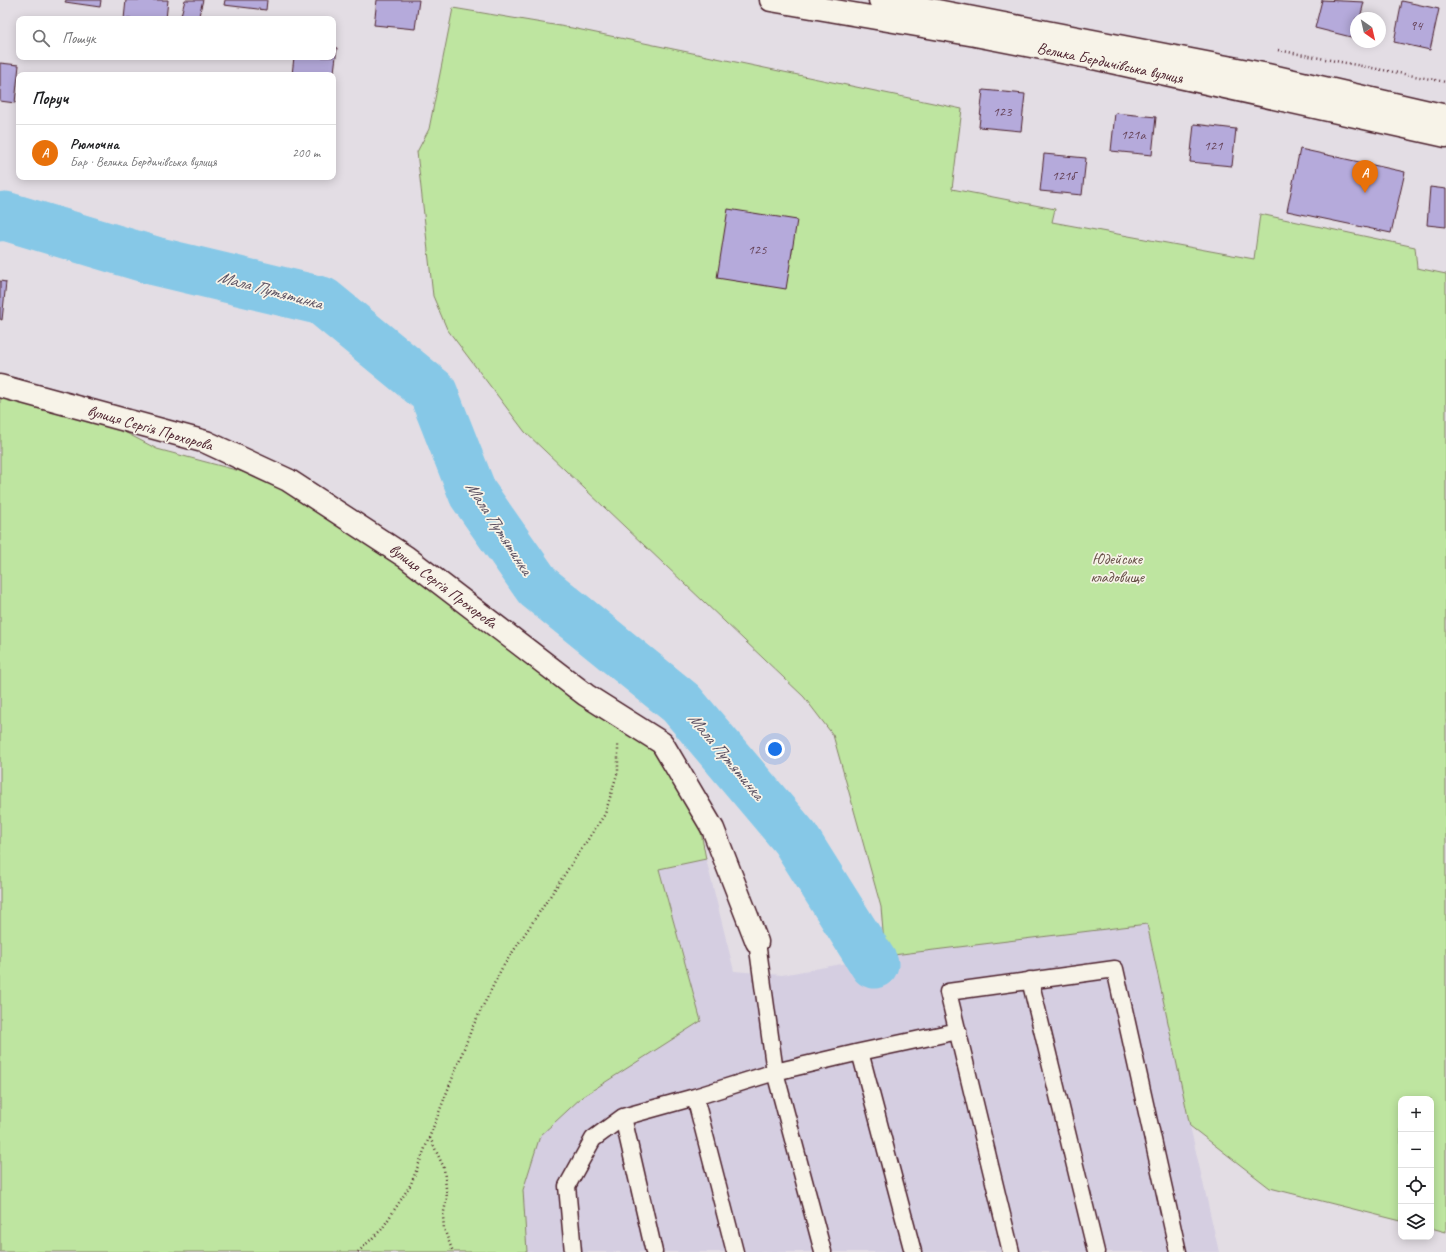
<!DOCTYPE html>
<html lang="uk">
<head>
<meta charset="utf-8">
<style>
  :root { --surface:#fff; --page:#f2f2f2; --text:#202124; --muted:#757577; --line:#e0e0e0; --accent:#2563eb }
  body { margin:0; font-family:Caveat,sans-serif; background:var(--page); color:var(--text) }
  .controls { position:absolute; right:12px; bottom:12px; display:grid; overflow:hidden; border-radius:8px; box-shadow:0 2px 10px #0003 }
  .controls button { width:36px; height:36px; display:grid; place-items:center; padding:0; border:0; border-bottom:1px solid var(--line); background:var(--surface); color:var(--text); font:20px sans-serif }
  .compass { position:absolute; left:1350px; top:12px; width:36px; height:36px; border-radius:50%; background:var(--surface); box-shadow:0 2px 10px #0003; rotate:146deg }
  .you { position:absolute; left:775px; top:749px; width:14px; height:14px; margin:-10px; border:3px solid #fff; border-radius:50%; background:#1a73e8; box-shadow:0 0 0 6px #1a73e833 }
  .badge { display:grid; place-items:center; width:26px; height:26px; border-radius:50%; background:var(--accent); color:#fff; font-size:13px; font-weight:700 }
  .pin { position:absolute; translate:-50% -33px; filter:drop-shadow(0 1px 2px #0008) }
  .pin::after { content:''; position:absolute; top:21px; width:14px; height:12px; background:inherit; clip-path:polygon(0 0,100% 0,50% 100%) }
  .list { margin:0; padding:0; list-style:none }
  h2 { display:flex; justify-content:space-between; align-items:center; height:52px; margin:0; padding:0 16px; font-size:17px }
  h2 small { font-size:13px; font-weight:400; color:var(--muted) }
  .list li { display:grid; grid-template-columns:26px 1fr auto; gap:12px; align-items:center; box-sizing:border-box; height:56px; padding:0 16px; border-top:1px solid var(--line) }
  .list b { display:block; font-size:15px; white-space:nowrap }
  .list p { margin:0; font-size:13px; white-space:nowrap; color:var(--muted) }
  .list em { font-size:13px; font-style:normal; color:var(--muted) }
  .icon { flex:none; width:22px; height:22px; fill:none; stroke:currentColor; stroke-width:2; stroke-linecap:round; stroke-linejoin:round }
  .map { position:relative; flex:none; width:1446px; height:1252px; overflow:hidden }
  .search { position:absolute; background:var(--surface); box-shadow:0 2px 10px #0003; left:16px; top:16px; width:320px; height:44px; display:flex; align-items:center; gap:10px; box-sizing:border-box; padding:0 14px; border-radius:8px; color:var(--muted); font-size:15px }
  .panel { position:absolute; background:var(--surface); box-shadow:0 2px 10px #0003; left:16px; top:72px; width:320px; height:108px; border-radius:8px }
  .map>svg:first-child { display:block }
</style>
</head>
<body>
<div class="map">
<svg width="1446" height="1252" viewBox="0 0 1446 1252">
  <rect width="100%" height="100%" fill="#e3dde4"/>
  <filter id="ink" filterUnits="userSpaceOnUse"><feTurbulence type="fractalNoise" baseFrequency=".025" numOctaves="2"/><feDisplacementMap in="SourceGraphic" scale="8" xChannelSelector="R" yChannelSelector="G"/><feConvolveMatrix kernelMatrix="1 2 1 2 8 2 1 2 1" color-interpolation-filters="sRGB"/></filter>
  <g filter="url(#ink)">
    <path fill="#d5cee1" d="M706,859L734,971L782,975L885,956L1147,924L1190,1126L1219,1252H527L523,1190L540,1136L578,1100L701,1021L659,869Z"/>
    <path fill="#bee5a0" stroke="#848266" d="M453,8L572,28L962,109L952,189L1055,209L1052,222L1254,259L1260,214L1415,247L1417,268L1446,274V1232L1431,1228V1099H1401V1221L1270,1188L1190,1126L1147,924L885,956L881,907L833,735L804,697L525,432L447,329L433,296L417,152L429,129Z
      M0,389L69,403L157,449L281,482L396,549L690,773L706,859L659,869L701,1021L582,1097L540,1136L523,1190L527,1252H0Z"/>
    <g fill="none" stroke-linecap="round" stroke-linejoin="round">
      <path stroke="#86c8e7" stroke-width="49" d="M0,217L5,216L155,261L322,301L433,392L473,494L538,587L681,703L795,838L874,964"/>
    </g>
    <path fill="#b5aadb" stroke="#4a1f2b" d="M66,0H101L100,7L65,2Z
      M126,0H168L166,19H124Z
      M185,0H203L198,19H180Z
      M225,0H267L266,10L224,5Z
      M377,0H419L415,29L374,25Z
      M1322,0L1364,2L1360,18H1356L1355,38L1315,28Z
      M1402,1L1439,9L1430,50L1394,42Z
      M333,47L337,48L333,80V75H292L294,57H333Z
      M0,63L19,65L15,103L0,101Z
      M983,90L1025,94L1021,131L979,127Z
      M1115,113L1156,117L1152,155L1111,151Z
      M1194,124L1236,129L1232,166L1190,162Z
      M1300,149L1405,172L1391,233L1287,211Z
      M1044,154L1086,158L1082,195L1040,191Z
      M1430,187L1446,189V227L1427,225Z
      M728,209L797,220L786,289L717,278Z
      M0,281L6,282L2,320L0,319Z"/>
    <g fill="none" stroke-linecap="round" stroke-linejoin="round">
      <defs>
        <path id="service" d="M1030,980L1096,1252
          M573,1252L567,1186L593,1139L623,1117
          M654,1252L623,1117L695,1097
          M735,1252L695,1097L775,1072L757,942
          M823,1252L775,1072L860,1052
          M913,1252L860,1052L958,1031
          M1011,1252L948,992L1115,969L1178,1252"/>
        <path id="minor" d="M0,386L206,442L288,480L406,557L586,695L662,743L713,829L757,942"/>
        <path id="secondary" d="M771,0L975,35L1098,59L1446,136
          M880,0L1263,74L1446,116"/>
      </defs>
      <use href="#service" stroke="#4a1f2b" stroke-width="19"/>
      <use href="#minor" stroke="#4a1f2b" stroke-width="25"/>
      <use href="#secondary" stroke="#4a1f2b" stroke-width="25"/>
      <path stroke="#4a1f2b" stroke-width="2.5" stroke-dasharray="1 3" stroke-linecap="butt" d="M1278,50L1446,82
        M430,1138L444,1168L447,1198L443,1216L444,1229L453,1252
        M358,1252L382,1229L411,1184L472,1028L502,968L605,814L618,771V744"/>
      <use href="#service" stroke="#f7f3e8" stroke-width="16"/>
      <use href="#minor" stroke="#f7f3e8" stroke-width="22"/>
      <use href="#secondary" stroke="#f7f3e8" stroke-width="22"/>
    </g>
  </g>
  <g text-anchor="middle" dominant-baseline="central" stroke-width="3.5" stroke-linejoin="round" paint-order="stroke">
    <g font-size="14" fill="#654257">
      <text x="1416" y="25">94</text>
      <text x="1002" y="111">123</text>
      <text x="1133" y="134">121а</text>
      <text x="1213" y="145">121</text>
      <text x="1063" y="175">121б</text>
      <text x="757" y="249">125</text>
    </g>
    <g font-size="16" fill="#4a1f2b" stroke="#f7f3e8">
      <text transform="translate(1110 63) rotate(12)">Велика Бердичівська вулиця</text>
      <text transform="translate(150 428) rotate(16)">вулиця Сергія Прохорова</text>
      <text transform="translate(443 586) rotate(37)">вулиця Сергія Прохорова</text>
    </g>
    <g font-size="16" fill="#675048" stroke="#f7f3e8">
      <text x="1117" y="559">Юдейське<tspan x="1117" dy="18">кладовище</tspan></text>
    </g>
    <g font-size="17" font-style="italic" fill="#5c5263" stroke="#f7f3e8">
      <text transform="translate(270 290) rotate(15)">Мала Путятинка</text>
      <text transform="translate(499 528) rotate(57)">Мала Путятинка</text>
      <text transform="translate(726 756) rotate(50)">Мала Путятинка</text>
    </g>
  </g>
</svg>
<div class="controls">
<button>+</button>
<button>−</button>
<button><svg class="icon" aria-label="locate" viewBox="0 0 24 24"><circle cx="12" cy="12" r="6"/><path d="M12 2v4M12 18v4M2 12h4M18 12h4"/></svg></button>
<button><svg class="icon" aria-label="layers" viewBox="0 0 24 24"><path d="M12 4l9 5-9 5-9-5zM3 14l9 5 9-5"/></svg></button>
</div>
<svg class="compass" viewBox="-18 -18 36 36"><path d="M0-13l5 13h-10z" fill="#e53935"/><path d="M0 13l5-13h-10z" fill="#757577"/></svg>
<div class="you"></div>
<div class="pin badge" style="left:1365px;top:193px;background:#e8710a">A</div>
<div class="search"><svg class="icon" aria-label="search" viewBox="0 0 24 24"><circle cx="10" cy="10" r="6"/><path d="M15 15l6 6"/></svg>Пошук</div>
<section class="panel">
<h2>Поруч<small></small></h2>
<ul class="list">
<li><span class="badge" style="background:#e8710a">A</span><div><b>Рюмочна</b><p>Бар · Велика Бердичівська вулиця</p></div><em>200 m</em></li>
</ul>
</section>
</div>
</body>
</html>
